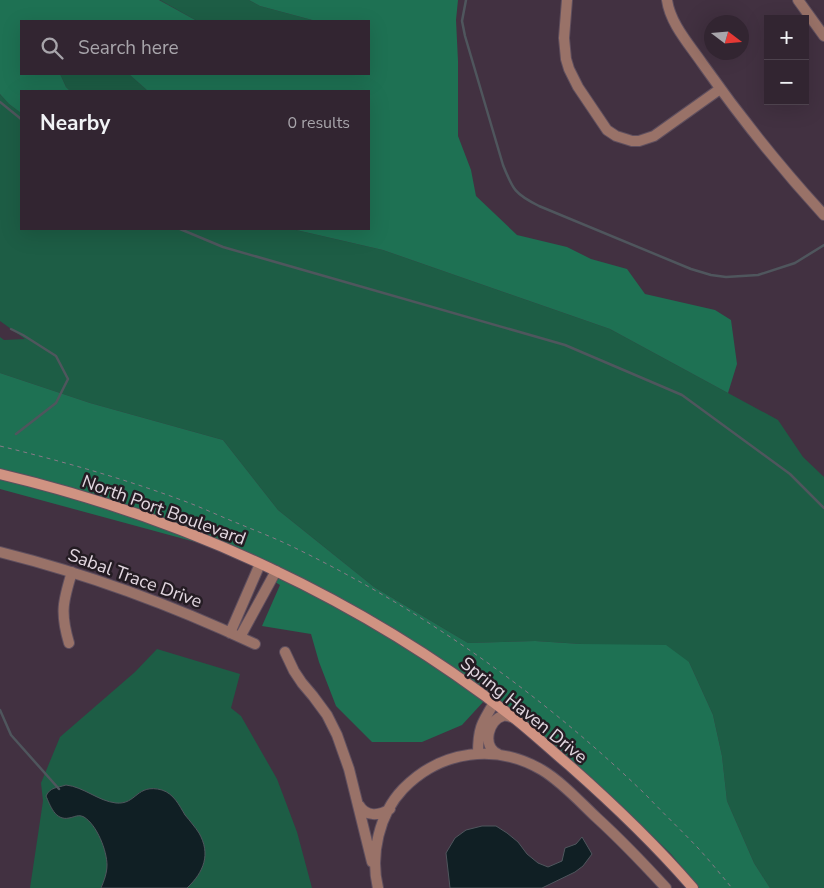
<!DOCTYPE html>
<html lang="en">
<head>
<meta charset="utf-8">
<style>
  :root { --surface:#322531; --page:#3d313d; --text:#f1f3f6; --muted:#a8a5ab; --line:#4d424d }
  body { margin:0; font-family:"Nunito Sans",sans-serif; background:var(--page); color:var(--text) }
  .controls { position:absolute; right:15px; top:15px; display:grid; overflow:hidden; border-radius:0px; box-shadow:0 5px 20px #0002 }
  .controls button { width:45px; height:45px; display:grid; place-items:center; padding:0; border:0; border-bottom:1px solid var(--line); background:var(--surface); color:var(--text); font:25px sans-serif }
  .compass { position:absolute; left:704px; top:15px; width:45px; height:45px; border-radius:50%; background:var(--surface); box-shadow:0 5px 20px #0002; rotate:106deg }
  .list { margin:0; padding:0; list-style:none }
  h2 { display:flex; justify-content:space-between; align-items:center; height:65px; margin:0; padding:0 20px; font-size:21px }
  h2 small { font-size:16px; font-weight:400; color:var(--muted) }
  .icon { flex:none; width:28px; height:28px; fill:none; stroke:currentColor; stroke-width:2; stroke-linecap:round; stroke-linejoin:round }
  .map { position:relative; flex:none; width:824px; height:888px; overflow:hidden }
  .search { position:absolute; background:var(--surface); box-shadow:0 5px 20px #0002; left:20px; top:20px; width:350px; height:55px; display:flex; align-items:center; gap:12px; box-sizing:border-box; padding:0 18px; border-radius:0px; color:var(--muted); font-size:19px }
  .panel { position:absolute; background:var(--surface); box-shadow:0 5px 20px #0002; left:20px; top:90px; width:350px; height:140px; border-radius:0px }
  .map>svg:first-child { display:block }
</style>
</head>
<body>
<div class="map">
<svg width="824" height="888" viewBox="0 0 824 888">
  <rect width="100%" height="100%" fill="#423141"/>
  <path fill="#1d5d45" d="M160,0H249L260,6L316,21H197Z
    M60,74H127L130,75L148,91H70L66,87Z
    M0,94L9,104L21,113V229H292L383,250L610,329L778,420L803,457L824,477V888H770L754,863L727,801L722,756L713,715L689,662L581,644L535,641L468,643L374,587L278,510L223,440L90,403L0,373V337L4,340L25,339L0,321Z
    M157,649L240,674L231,708L241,716L277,779L297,832L312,888H30L43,801L41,783L60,737L135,672Z"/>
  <path fill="#1e7153" d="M0,0H159L197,21H21V74H60L66,87L70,91H21V113L9,104L0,94Z
    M249,0H458L456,20L458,61V136L471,170L476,196L517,235L567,247L591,259L627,269L645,294L715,310L731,320L737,364L728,393L610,329L383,250L292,229H369V91H148L130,75L127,74H369V21H316L260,6Z
    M0,373L90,403L223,440L278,510L374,587L468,643L535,641L581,644L666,645L689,662L713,715L722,756L727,801L754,863L770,888H699L671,854L611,796L520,717V716L517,715L500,702L404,636L350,604L309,582L278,567L206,535L131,507L0,470Z
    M0,479L47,490L129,515L210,546L0,489Z
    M278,577C350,611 419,654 484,701L462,725L422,742H372L336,706L319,662L311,634L262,626L280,585L275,582Z"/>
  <path fill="#101f24" stroke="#4f565d" d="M66,785C84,787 98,801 116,803C137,805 136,783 162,790C174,794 179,805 185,815C190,821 195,827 199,833C211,854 204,872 187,888H101C104,881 107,873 107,865C107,851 97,825 84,817C78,814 75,817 69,818C55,821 50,805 46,796C50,787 57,788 66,785Z
    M482,826H496L507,833L518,842L527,854L538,863L548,867L562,861L565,848L576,844L582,837L592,854L583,866L575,872L542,888H450L446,853L455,838L466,830Z"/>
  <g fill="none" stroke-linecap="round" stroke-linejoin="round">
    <path stroke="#4f565d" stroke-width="2.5" d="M466,0L462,21L465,36L503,165C513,190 515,194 539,206L691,269L711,275L726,277L758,275L795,263L824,245
      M0,102L21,119
      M180,229L223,247L565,345L682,395L790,474L824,508
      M11,329L23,335L56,356L68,379L56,403L16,434
      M0,710L11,735L59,789"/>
    <defs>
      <path id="street" d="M567,0L564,38L566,59L569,69L578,87L607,130L616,136L632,141H639L654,136L720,89
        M667,0C670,23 689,44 702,63C740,117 779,166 824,215
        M798,0L824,36
        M0,552C88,574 172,605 255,644
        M230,633L260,564
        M240,637L276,571
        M69,643C60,613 63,601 72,572
        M285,652L294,671L302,683L313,696L327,715L337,735L349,769L372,862
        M478,754C478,729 481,724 494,703
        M498,754C481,746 489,719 503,716C507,715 511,717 514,718
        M359,805C366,817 379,816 390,809
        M378,888C370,855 379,814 403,789C441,750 496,743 542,770C562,782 580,802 597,818C621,840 644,864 666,888"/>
      <path id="secondary" d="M0,474C186,518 363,600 514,718C533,733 551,750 570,766C613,804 655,844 693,888"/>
    </defs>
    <use href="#street" stroke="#5f4f5e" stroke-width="12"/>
    <use href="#secondary" stroke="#5f4f5e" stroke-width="12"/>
    <path stroke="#887a87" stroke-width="1" stroke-dasharray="4 4" stroke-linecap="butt" d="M0,446C65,462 129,480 192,504C207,510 222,517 237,523C254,530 272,537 289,545C420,608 542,694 646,795C663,813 681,830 698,848C710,861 721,875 732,888"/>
    <use href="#street" stroke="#997268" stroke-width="10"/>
    <use href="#secondary" stroke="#d09382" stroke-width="10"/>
  </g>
  <g text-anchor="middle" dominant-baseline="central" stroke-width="5" stroke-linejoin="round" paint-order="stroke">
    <g font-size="18" fill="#e3d8e1" stroke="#241c23">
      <text transform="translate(164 510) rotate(20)">North Port Boulevard</text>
      <text transform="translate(135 578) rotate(20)">Sabal Trace Drive</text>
      <text transform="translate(524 710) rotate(39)">Spring Haven Drive</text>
    </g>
  </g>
</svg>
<div class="controls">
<button>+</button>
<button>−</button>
</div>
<svg class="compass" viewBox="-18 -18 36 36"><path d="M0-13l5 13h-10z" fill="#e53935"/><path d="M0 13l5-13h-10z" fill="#a8a5ab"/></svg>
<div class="search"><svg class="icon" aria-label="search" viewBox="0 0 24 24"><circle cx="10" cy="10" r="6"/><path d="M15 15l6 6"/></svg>Search here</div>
<section class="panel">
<h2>Nearby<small>0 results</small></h2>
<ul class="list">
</ul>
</section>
</div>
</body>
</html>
